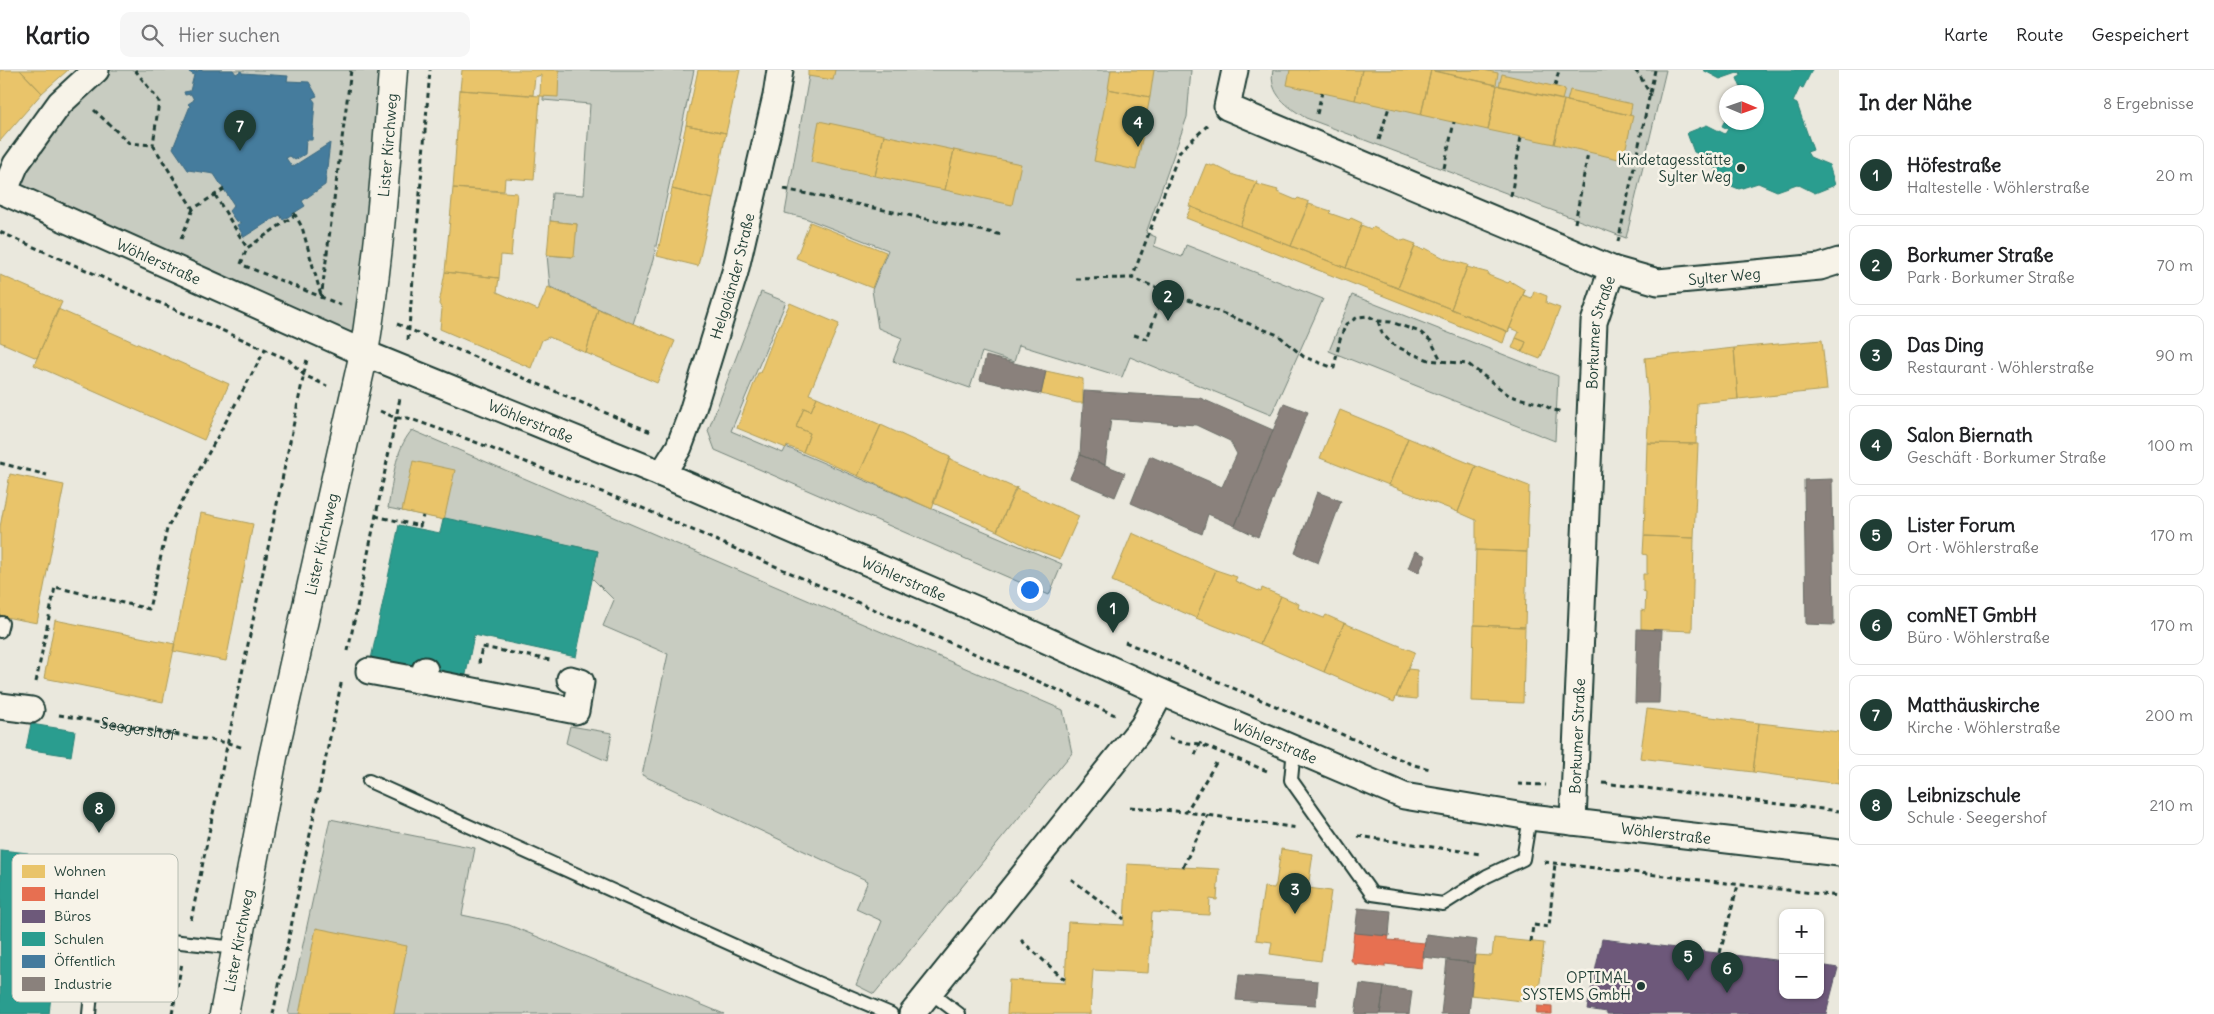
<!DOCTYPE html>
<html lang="de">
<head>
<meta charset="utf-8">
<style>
  :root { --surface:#fff; --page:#f6f6f6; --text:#202124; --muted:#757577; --line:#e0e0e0; --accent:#1f3d34 }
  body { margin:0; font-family:Delius,sans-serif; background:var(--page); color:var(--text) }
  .controls { position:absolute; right:15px; bottom:15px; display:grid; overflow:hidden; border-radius:10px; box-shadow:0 1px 4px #0004 }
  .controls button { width:45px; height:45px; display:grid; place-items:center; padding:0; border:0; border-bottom:1px solid var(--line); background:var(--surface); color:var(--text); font:25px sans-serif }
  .compass { position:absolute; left:1719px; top:15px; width:45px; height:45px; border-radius:50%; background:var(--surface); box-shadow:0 1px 4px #0004; rotate:92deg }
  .you { position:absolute; left:1029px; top:519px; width:18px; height:18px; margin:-12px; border:4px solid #fff; border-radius:50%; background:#1a73e8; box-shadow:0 0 0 8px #1a73e833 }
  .badge { display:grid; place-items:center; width:32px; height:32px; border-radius:50%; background:var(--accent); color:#fff; font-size:16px; font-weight:700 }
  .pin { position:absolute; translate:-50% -41px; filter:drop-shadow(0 1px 2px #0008) }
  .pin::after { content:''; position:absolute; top:26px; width:18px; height:15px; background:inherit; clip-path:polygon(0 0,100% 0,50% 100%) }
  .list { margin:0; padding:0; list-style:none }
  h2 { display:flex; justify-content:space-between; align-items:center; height:65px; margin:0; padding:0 20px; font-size:21px }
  h2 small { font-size:16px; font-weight:400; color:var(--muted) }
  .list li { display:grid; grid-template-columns:32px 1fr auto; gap:15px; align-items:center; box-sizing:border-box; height:80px; margin:0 10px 10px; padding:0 10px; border:1px solid var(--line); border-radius:10px }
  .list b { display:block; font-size:19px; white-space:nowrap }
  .list p { margin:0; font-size:16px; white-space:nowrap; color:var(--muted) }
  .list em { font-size:16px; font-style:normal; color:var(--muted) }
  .icon { flex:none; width:28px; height:28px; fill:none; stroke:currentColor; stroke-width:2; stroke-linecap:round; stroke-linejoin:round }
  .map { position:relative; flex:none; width:1839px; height:944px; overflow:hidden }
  header { display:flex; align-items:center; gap:30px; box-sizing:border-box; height:70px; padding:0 25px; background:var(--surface); border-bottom:1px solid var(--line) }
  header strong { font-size:24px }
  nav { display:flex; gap:28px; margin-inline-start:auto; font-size:18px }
  .search { width:350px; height:45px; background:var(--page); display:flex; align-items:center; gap:12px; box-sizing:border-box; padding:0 18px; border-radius:10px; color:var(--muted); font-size:19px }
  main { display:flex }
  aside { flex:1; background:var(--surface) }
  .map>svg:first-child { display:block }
</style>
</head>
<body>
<header>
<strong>Kartio</strong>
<div class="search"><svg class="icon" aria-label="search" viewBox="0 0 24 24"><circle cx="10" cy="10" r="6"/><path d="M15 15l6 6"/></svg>Hier suchen</div>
<nav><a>Karte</a><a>Route</a><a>Gespeichert</a></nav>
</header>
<main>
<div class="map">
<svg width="1839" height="944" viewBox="0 0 1839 944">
  <rect width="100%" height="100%" fill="#eae8dd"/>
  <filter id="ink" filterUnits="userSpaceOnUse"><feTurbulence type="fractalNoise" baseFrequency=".02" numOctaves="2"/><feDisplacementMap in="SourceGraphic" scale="10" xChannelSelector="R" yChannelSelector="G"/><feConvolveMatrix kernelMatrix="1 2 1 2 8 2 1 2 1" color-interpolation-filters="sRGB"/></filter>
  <g filter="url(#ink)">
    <path fill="#c8ccc1" stroke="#74847a" d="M96,0H393L364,283L4,122Z
      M545,0H694L653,190L633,254L550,217L547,185L573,187L577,154L550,151L552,123L584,125L590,34L543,30Z
      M810,0H1191L1187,47L1146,163L1156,167L1154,176L1182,187L1186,175L1323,229L1271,345L1130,287L1122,307L1019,275L1014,292L982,282L970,318L893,291L902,268L878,258L872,220L888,180L805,148L785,143Z
      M1273,0H1666L1626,168L1306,48C1288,37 1268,24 1273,0Z
      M761,222L786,232L731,361L783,383L786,377L1062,494L1049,525L715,380L708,361Z
      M1352,225L1558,306L1555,371L1329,281Z
      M412,360L1063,640L1072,683L874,924L856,915L882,851L856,839L868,811L642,705L668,584L603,556L614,530L592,508L598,481L388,438C393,411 394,381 412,360Z
      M570,656L612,663L607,691L566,673Z
      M330,749L475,778L462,845L509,855L724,944H288Z"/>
    <path fill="#e9c46a" stroke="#ac9c5a" d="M0,0H20L42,23L0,71Z
      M20,0H68L42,23Z
      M462,0H559L558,27L540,26L541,5L535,7L533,25L460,20Z
      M698,0H740L726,63L686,55Z
      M808,0H835L833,10L808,6Z
      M1111,0H1154L1150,27L1108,19Z
      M1290,0H1362L1355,30L1287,15Z
      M1362,0H1431L1421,45L1355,30Z
      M1431,0L1497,15L1488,60L1421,45Z
      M1483,0L1498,3L1496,15L1433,1Z
      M1502,4L1565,19L1562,30L1499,16Z
      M1497,15L1564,30L1554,74L1488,60Z
      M1108,19L1150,27L1136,100L1094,91Z
      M460,20L540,26L534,110L505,108L504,121L453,118Z
      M1570,20L1632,34L1630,45L1567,31Z
      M1564,30L1633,46L1623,90L1554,74Z
      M819,51L884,65L875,106L811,92Z
      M686,55L726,63L713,129L672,119Z
      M884,65L954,80L945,120L875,106Z
      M954,80L1021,94L1012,135L945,120Z
      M1206,94L1212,96L1214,95L1234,105L1257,112L1240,156L1189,136Z
      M1256,114L1278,120L1277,122L1296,130L1298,128L1309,132L1291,176L1240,156Z
      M453,118L517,123L511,186L501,185L499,208L445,202Z
      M672,119L713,129L698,196L657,186Z
      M1309,134L1331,141L1329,143L1349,150L1351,148L1362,153L1346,198L1291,176Z
      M1191,137L1507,261L1503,273L1186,148Z
      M550,151L577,154L574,187L547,185Z
      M810,152L886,182L872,218L796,188Z
      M1361,155L1371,159L1373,157L1402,171L1405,170L1416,174L1398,218L1346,198Z
      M1415,176L1423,180L1425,178L1446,189L1468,195L1451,239L1398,218Z
      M1467,197L1489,203L1488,205L1508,213L1510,211L1525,220L1508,262L1451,239Z
      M445,202L499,208L497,222L538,240L548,217L598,239L586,283L549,267L542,270L531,298L440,259L442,239L439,234Z
      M0,205L62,232L37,288L0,272Z
      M1525,220L1523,225L1532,228L1534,221L1547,226L1546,233L1560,238L1540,289L1522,282L1526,272L1516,268L1519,262L1510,258L1508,262Z
      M790,233L839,254L809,324L817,327L811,341L804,338L796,357L810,363L803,382L787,376L786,378L737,358L758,303H760L774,267Z
      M58,239L229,314L204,370L34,295Z
      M598,239L675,271L657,313L586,283Z
      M1516,268L1526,272L1522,282L1512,278Z
      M1822,270L1827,320L1738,329L1734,278Z
      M1734,278L1738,329L1697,333L1696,374L1647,373L1649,338L1645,288Z
      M1046,301L1083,309V333H1077L1041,324Z
      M817,327L881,355L858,406L803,382L810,363L796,357L804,338L811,341Z
      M1340,340L1408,368L1389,415L1320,388Z
      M881,355L950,387L932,439L858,406Z
      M1408,368L1476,396L1458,442L1389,415Z
      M1647,373L1698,374L1694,468L1644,466Z
      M950,387V389L1015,418L1016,417L997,461L933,433Z
      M413,391L455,400L444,450L402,441Z
      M1476,396L1529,416L1527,482L1476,480V450L1458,442Z
      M10,404L64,415L37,553L0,546V457Z
      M1017,417L1016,419L1079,446L1060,489L1028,477L997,461Z
      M201,443L253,454L226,591L173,581Z
      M1132,463L1216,500L1196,548L1112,511Z
      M1644,466L1694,468L1692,561L1641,559V540L1645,541L1646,522L1643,521V504H1647V485L1643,484Z
      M1476,480L1527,482L1525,557L1474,555Z
      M1216,500L1237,507L1235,511L1261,522L1262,518L1281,526L1260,574L1196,548Z
      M1281,526L1299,534L1298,538L1324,548L1326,545L1344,553L1324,602L1260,574Z
      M55,550L175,574L163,632L44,608Z
      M1344,553L1415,582L1394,632L1324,602Z
      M1474,555L1525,557L1523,633L1472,631Z
      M1408,599L1417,600V629L1396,627Z
      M1647,639L1759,653L1753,702L1640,688Z
      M1759,653L1839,662V714L1753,702Z
      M1281,779L1313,784L1308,818L1331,821L1321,891L1270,884L1272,872L1256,870L1264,817L1274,818L1276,814Z
      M1127,794L1219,799L1217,830L1210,829L1209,845L1152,842L1148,903L1093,900L1090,944H1007L1009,910L1065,913L1068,852L1124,855Z
      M316,858L407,876L394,944H299Z
      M1494,868L1544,873L1539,922L1523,921L1521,931L1471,925L1475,885L1492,886Z"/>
    <path fill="#e76f51" stroke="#ab6048" d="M1354,862L1389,866L1388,870L1425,873L1422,898L1385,894V897L1354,894L1351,890Z
      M1537,936L1552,937V944H1536Z"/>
    <path fill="#6d597a" stroke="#565165" d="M1602,869L1783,891V925H1820V895L1838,898L1826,944H1607V942L1587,939Z"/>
    <path fill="#2a9d8f" stroke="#278074" d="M1703,0H1812L1803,18L1800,17L1793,32L1797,34L1813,80L1807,82L1810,87L1829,95L1835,115L1815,123L1797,114L1777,121L1758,113L1739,119L1719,111L1713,91L1694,82L1687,63L1707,55L1725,64L1728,59L1722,56L1726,48V52H1756V22H1739L1741,18L1737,8L1741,6L1740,2L1720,9Z
      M445,448L598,481L576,587L474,565L465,609L371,589L399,455L440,463L443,450Z
      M31,654L75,661L71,686L26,679Z
      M1,780L28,783L25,802L64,806L49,944H0Z"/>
    <path fill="#457b9d" stroke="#3a687e" d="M190,0L196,2L199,0H233L236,4L241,1L242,3L288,6L287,11L309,12L317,26L312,28L315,32L312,70H306L305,84L295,90L290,86L286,88L292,97L330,73L325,115L302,131L305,136L283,150L280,145L271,150L244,167L237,155L241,153L235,150L229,141L234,135L214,104L188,100L173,78L190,36L188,34L194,30L191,24L185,25L184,22L190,21L194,5L189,2Z"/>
    <path fill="#8a817c" stroke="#6a6d66" d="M986,286L1046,301L1041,324L980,310Z
      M1084,321L1200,328L1273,360L1235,456L1208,444L1202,464L1131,433L1150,386L1222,417L1237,384L1230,371L1196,355L1111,349L1105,395L1080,385Z
      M1284,333L1308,342L1258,467L1235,456Z
      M1080,385L1125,403L1115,427L1070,408Z
      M1832,409L1834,555L1806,554L1804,410Z
      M1317,422L1341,431L1318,493L1295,483Z
      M1415,481L1426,486L1419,502L1408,498Z
      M1637,559L1662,560L1659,633H1635Z
      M1358,838L1391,841L1389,866L1355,863Z
      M1426,864L1477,870L1474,893L1423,887Z
      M1447,890L1474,893L1469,944H1441Z
      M1239,905L1318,911L1316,935L1236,930Z
      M1360,914L1384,917L1380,944H1355Z
      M1384,917L1412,921L1409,944H1380Z"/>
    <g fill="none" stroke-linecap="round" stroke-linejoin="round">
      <defs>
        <path id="lane" d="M0,561L2,553
          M1294,679L1291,710L1372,824L1443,834L1487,806L1523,789L1530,747
          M369,711L815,912L891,944
          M930,922L959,944
          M89,944L97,863L236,878"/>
        <g id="street">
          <path id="s2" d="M1235,0L1227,37L1612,199L1658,212L1820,197L1839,191"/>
          <path id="s3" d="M0,120L364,283L662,404L1015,556L1161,622L1404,726L1530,747L1839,783"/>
          <path d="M4,122L16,94L60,33L96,0"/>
          <path id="s4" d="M662,404L679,377L692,342L735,202L776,26L780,0"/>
          <path d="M369,601L423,611L425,600"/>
          <path d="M423,611L576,641L581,612L570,609"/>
          <path d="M0,636L31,640"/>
          <path id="s5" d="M1573,752L1594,252L1612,199"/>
          <path d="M912,944L1143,656L1161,622"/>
        </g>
        <g id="secondary">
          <path id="s6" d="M224,944L273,687L364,283C379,189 386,95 393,0"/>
        </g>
      </defs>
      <use href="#lane" stroke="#1f3d34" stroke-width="16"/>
      <use href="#street" stroke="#1f3d34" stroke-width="29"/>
      <use href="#secondary" stroke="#1f3d34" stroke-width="31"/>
      <g stroke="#1f3d34" stroke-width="3" stroke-dasharray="5 4" stroke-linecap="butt">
        <path d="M135,0L159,31L153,75"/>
        <path d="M1635,0L1640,6L1651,26"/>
        <path d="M1555,16L1559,0"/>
        <path d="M94,40L129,73L153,75L193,139L224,119"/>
        <path d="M1317,44L1322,22"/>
        <path d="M1208,55L1180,81L1132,208L1278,265L1304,287L1334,298L1340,269L1346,254L1358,247L1368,246L1378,251L1391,252L1420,262L1431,271L1441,290"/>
        <path d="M1379,70L1389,37"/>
        <path d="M1444,98L1454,52"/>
        <path d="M784,119L1003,165"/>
        <path d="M215,125L247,178"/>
        <path d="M1511,126L1521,67"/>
        <path d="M294,143L302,157L321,225"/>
        <path d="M1575,153L1588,83"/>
        <path d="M0,162L289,290L304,305L327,316"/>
        <path d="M181,169L193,139"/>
        <path d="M1618,172L1655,0"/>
        <path d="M241,194L247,178L295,145"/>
        <path d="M245,196L341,235"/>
        <path d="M1076,209L1132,208"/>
        <path d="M321,229L351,0"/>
        <path d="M1378,251L1382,263L1392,274L1410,283L1429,290L1468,294L1510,326L1542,334L1553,340L1563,342"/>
        <path d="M397,254L653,363"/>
        <path d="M1134,265L1147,269L1164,221"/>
        <path d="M408,270L430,0"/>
        <path d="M380,341L396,348H408L470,370L640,437L1115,645"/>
        <path d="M0,393L47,405"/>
        <path d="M375,446L420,456L423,446"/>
        <path d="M1125,572L1414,695L1430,699"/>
        <path d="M348,581L400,328"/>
        <path d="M481,592H479L482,577L550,590"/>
        <path d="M36,612L55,517L149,539L167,459L265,280"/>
        <path id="s1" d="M59,645L228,673L244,678"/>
        <path d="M1169,668L1179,672L1200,674L1267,701"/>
        <path d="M1195,685L1201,672"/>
        <path d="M1216,693L1186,742L1298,758"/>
        <path d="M1603,713L1839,741"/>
        <path d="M1518,714L1546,715"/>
        <path d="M1130,737L1186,742"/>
        <path d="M1358,766L1481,784"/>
        <path d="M1544,792L1839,826"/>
        <path d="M1183,797L1208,745"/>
        <path d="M1071,809L1124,849"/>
        <path d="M191,850L307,289"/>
        <path d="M1021,870L1065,910"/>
        <path d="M1531,872L1533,855L1549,857L1555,793"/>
        <path d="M1720,883L1738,815"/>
        <path d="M172,944L182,893"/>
        <path d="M273,944L342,609"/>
      </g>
      <use href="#lane" stroke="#f7f3e8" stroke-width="12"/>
      <use href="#street" stroke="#f7f3e8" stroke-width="25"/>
      <use href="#secondary" stroke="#f7f3e8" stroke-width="28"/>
    </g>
  </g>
  <g fill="#1f3d34" stroke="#f7f3e8" stroke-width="2">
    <circle cx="1741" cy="98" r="5"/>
    <circle cx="1641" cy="916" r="5"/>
  </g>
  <g text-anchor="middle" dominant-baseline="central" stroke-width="5" stroke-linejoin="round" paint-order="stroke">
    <g font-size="15" fill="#1f3d34" stroke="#f7f3e8">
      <text stroke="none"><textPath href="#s6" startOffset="885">Lister Kirchweg</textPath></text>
      <text stroke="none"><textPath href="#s3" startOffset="174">Wöhlerstraße</textPath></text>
      <text stroke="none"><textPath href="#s4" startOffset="211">Helgoländer Straße</textPath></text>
      <text stroke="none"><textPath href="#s2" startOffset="570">Sylter Weg</textPath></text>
      <text stroke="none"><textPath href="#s5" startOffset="491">Borkumer Straße</textPath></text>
      <text stroke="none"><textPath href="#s3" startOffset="579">Wöhlerstraße</textPath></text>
      <text stroke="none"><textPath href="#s6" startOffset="480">Lister Kirchweg</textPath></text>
      <text stroke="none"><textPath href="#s3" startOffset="984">Wöhlerstraße</textPath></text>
      <text stroke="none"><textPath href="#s1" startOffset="80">Seegershof</textPath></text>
      <text stroke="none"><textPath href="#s5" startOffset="86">Borkumer Straße</textPath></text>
      <text stroke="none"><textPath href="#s3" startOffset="1389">Wöhlerstraße</textPath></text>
      <text stroke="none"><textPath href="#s3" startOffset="1794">Wöhlerstraße</textPath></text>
      <text stroke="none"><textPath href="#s6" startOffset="75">Lister Kirchweg</textPath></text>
    </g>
    <g font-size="15" fill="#1f3d34" stroke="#f7f3e8" text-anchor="end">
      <text x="1731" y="89">Kindetagesstätte<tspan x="1731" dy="17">Sylter Weg</tspan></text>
      <text x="1631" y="907">OPTIMAL<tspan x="1631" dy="17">SYSTEMS GmbH</tspan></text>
    </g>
  </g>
  <rect x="12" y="784" width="166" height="148" rx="8" fill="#f7f3e8" stroke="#b6bcb2" stroke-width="1"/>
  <rect x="22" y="795" width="23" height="13" fill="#e9c46a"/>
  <rect x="22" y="817" width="23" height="14" fill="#e76f51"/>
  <rect x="22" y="840" width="23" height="13" fill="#6d597a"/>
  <rect x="22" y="862" width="23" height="14" fill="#2a9d8f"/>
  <rect x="22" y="885" width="23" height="13" fill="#457b9d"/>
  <rect x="22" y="907" width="23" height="14" fill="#8a817c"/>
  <g font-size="14" fill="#1f3d34">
    <text x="54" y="806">Wohnen</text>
    <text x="54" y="829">Handel</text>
    <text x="54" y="851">Büros</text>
    <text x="54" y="874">Schulen</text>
    <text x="54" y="896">Öffentlich</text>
    <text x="54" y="919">Industrie</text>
  </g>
</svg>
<div class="controls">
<button>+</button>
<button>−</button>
</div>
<svg class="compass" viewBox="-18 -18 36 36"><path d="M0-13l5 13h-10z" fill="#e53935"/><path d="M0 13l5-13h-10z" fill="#757577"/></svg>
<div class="you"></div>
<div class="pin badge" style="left:1113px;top:563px">1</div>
<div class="pin badge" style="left:1168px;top:251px">2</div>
<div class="pin badge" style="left:1295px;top:844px">3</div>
<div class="pin badge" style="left:1138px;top:77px">4</div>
<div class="pin badge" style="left:1688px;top:911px">5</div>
<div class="pin badge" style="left:1727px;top:923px">6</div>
<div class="pin badge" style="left:240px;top:81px">7</div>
<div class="pin badge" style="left:99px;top:763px">8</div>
</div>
<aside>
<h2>In der Nähe<small>8 Ergebnisse</small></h2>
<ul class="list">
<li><span class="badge">1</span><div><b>Höfestraße</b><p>Haltestelle · Wöhlerstraße</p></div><em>20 m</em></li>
<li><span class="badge">2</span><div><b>Borkumer Straße</b><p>Park · Borkumer Straße</p></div><em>70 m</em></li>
<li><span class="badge">3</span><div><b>Das Ding</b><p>Restaurant · Wöhlerstraße</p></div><em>90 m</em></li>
<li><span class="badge">4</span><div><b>Salon Biernath</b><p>Geschäft · Borkumer Straße</p></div><em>100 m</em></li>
<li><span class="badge">5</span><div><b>Lister Forum</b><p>Ort · Wöhlerstraße</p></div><em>170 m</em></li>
<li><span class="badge">6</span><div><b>comNET GmbH</b><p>Büro · Wöhlerstraße</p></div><em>170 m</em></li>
<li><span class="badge">7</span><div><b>Matthäuskirche</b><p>Kirche · Wöhlerstraße</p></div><em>200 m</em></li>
<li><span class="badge">8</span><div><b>Leibnizschule</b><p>Schule · Seegershof</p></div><em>210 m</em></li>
</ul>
</aside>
</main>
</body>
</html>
